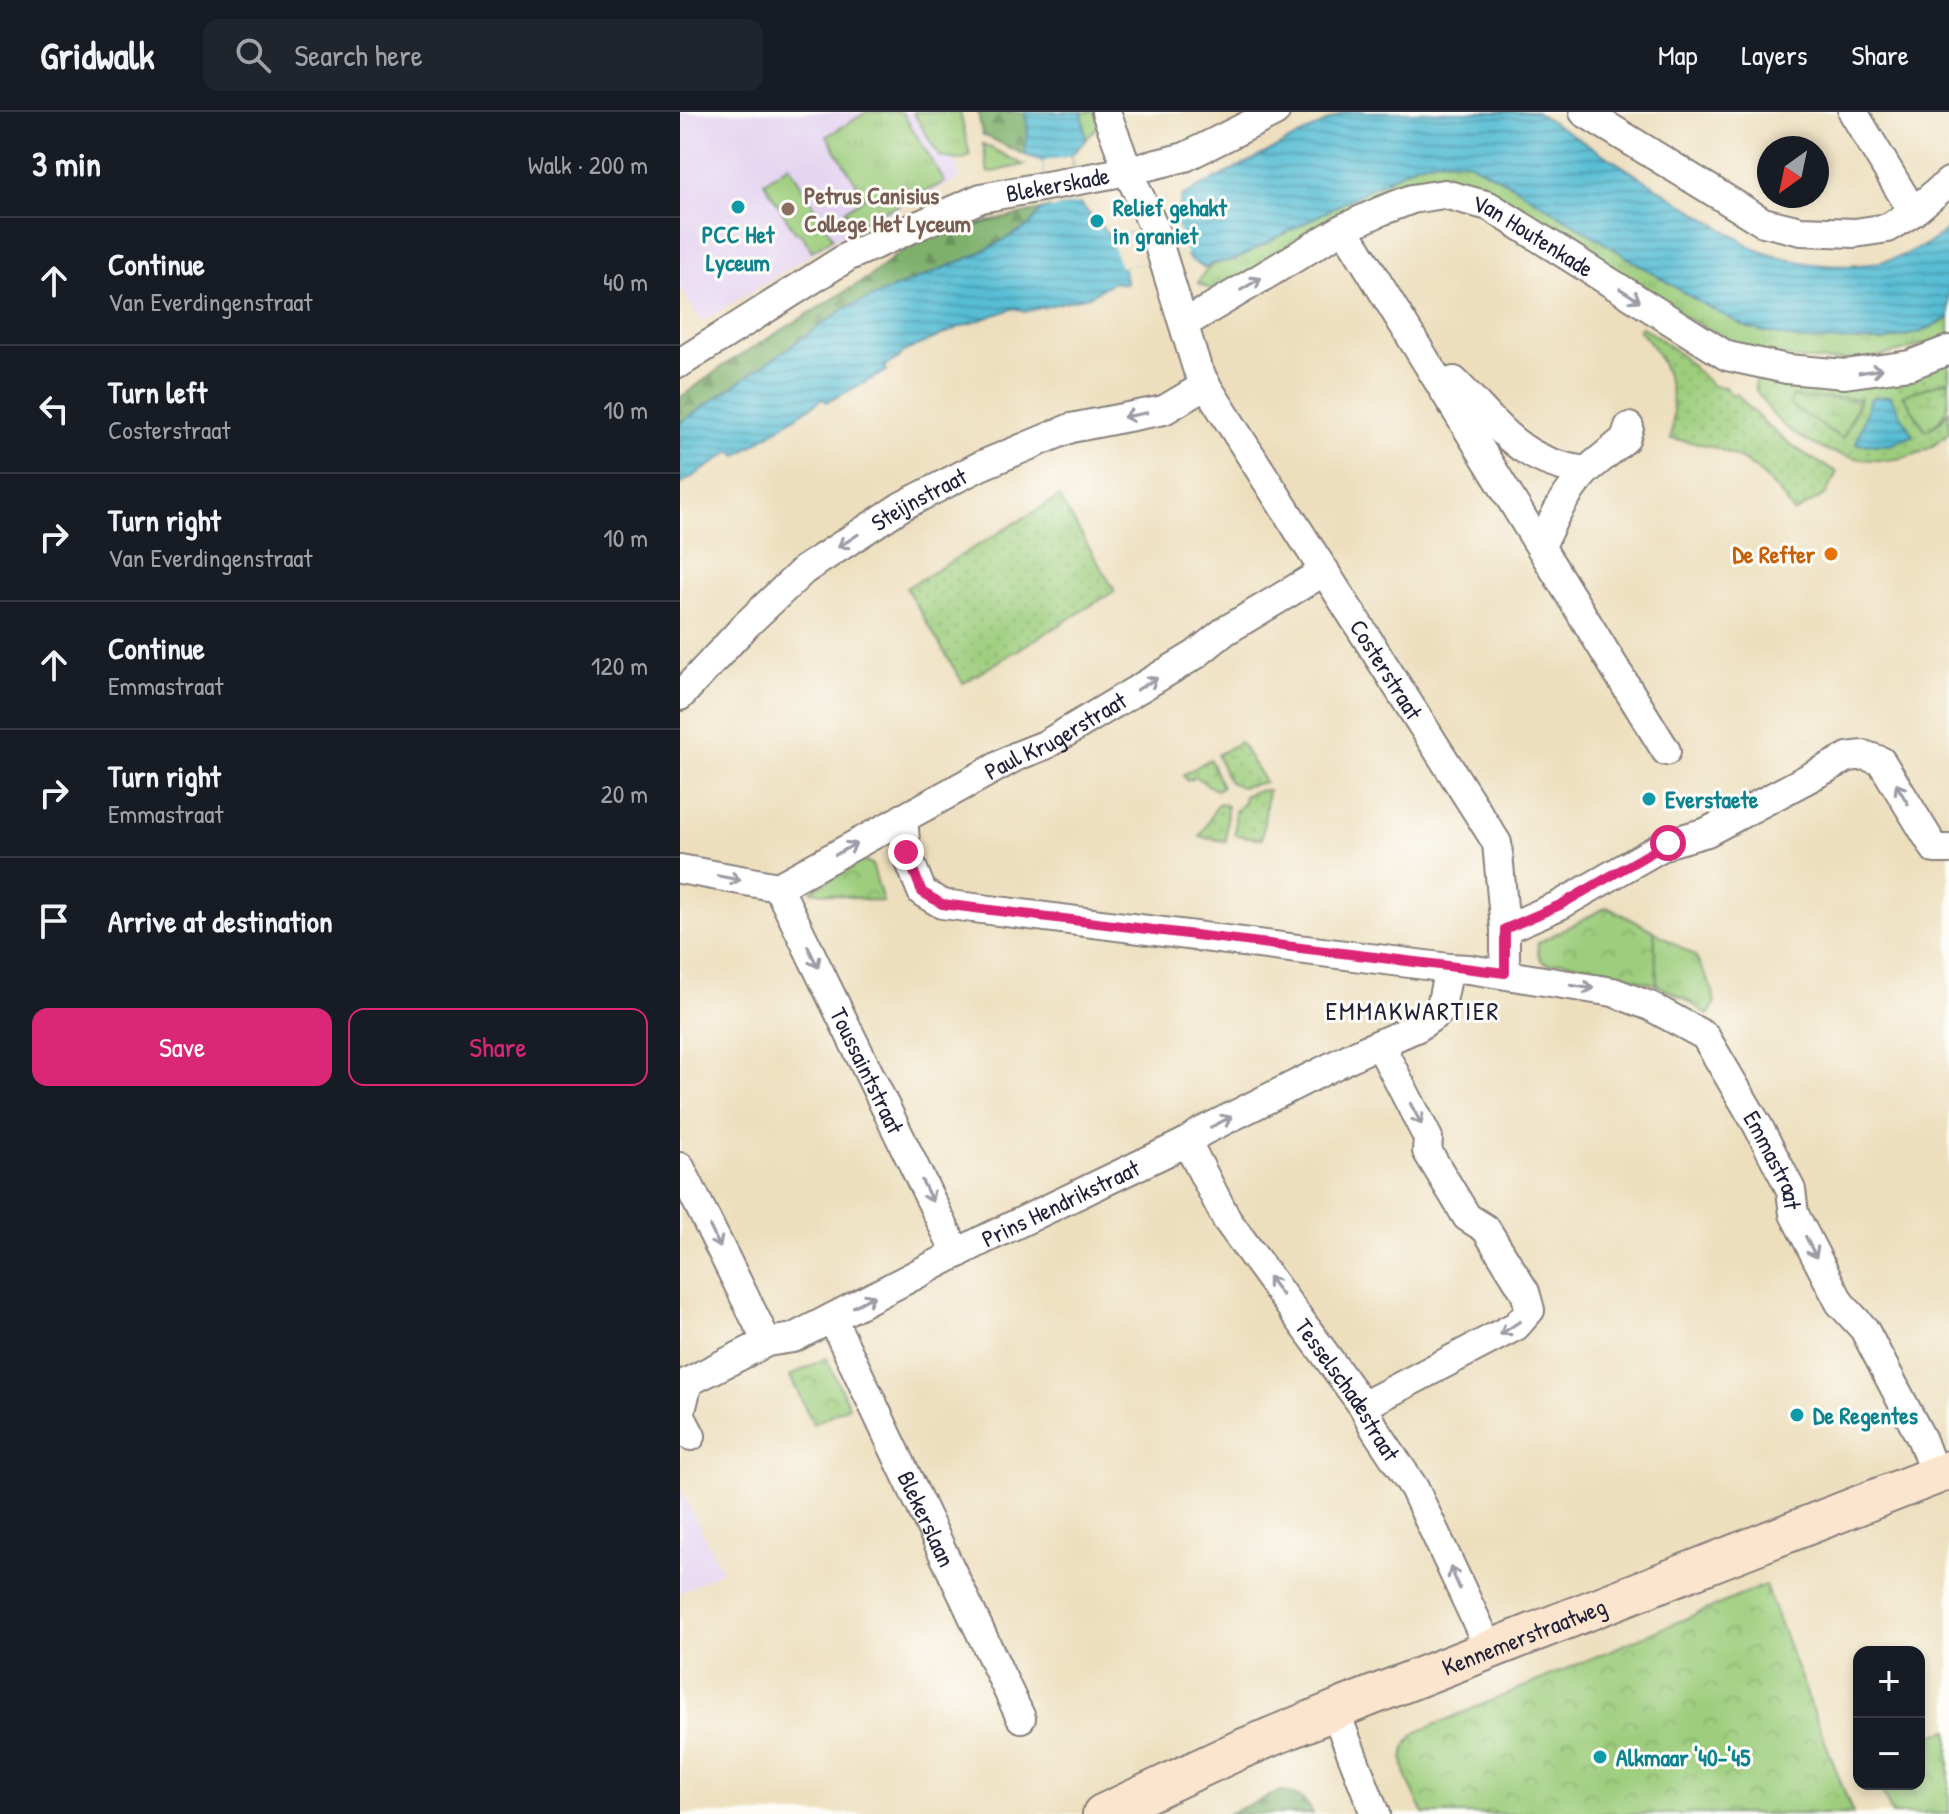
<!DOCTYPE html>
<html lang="en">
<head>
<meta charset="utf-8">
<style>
  :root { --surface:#171b24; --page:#20242c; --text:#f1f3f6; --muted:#9ea1a6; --line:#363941; --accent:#db2777 }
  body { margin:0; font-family:"Patrick Hand",sans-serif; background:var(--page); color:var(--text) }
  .controls { position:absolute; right:24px; bottom:24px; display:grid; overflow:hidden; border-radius:16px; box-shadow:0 4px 12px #0003 }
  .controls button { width:72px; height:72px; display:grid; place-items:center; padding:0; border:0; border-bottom:2px solid var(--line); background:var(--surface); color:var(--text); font:40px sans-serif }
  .compass { position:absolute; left:1077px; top:24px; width:72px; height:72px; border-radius:50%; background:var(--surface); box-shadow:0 4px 12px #0003; rotate:213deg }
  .stop { position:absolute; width:24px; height:24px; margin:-18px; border:6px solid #db2777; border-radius:50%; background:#fff }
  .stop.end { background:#db2777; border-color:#fff; box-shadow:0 2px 8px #0008 }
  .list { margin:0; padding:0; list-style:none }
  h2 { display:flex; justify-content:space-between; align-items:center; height:104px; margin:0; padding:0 32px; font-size:34px }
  h2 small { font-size:26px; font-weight:400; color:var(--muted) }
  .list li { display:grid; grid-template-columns:52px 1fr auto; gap:24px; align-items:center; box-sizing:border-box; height:128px; padding:0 32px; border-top:2px solid var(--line) }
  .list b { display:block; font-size:30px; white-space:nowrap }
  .list p { margin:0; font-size:26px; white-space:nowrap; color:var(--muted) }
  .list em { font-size:26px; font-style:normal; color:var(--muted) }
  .actions { display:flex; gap:16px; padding:24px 32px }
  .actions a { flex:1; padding:18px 0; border:2px solid var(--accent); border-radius:16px; text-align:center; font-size:28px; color:var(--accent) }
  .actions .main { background:var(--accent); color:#fff }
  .icon { flex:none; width:44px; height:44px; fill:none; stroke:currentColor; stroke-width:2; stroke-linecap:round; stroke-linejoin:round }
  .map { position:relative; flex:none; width:1269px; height:1702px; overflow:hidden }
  header { display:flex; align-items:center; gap:48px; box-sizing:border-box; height:112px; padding:0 40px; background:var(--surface); border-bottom:2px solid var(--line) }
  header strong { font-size:38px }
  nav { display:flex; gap:44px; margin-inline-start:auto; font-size:28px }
  .search { width:560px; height:72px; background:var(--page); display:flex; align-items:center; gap:20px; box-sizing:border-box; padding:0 28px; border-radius:16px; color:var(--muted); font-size:30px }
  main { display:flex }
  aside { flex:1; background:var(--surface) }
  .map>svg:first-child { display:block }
</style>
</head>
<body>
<header>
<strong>Gridwalk</strong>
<div class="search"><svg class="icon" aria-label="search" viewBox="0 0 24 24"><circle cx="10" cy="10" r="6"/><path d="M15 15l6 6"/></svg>Search here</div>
<nav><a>Map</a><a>Layers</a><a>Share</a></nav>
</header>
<main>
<aside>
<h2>3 min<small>Walk · 200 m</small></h2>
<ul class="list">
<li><svg class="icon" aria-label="ahead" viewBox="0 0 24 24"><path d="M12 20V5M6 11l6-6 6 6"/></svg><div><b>Continue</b><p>Van Everdingenstraat</p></div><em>40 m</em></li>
<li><svg class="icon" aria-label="left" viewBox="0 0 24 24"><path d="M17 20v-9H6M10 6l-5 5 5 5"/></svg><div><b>Turn left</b><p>Costerstraat</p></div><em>10 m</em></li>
<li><svg class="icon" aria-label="right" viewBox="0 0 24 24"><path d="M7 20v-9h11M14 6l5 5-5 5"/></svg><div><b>Turn right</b><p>Van Everdingenstraat</p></div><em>10 m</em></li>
<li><svg class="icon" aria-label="ahead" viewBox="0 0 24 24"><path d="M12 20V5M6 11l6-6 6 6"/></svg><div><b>Continue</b><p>Emmastraat</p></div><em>120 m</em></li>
<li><svg class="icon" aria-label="right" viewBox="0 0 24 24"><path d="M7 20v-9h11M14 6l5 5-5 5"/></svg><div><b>Turn right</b><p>Emmastraat</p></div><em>20 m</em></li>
<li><svg class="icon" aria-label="arrive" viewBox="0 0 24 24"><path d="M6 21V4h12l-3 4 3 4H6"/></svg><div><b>Arrive at destination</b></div></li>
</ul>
<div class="actions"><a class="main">Save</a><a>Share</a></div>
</aside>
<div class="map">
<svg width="1269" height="1702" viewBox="0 0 1269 1702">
  <defs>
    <pattern id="grass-tufts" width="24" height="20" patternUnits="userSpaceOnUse" patternTransform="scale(2)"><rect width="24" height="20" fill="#9dcd7d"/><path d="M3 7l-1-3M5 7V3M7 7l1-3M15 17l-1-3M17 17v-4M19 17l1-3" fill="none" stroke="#87b06d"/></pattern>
    <pattern id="forest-firs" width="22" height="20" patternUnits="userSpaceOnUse" patternTransform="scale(2)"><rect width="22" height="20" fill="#7eb06c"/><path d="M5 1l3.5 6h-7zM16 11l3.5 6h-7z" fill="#678f5a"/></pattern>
    <pattern id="wetland-marsh" width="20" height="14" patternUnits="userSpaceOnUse" patternTransform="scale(2)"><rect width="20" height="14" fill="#9dcd7d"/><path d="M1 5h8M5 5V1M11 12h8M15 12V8" fill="none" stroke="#87b06d"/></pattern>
    <pattern id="park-crowns" width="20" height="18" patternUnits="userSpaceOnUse" patternTransform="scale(2)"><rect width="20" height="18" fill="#9dcd7d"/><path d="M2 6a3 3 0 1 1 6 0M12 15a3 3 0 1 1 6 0" fill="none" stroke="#87b06d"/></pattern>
    <pattern id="garden-dots" width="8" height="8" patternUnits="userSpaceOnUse" patternTransform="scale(2)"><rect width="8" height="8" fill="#9dcd7d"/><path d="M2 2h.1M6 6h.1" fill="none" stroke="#87b06d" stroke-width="1.8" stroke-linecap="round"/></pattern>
    <pattern id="water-rules" width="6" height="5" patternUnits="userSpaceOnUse" patternTransform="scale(2)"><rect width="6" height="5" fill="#56bdd4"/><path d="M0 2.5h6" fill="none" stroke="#4799ad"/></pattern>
  </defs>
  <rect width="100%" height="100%" fill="#fdfcf7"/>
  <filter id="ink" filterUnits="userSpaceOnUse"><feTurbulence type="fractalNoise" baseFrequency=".0125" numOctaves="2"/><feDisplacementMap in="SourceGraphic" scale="16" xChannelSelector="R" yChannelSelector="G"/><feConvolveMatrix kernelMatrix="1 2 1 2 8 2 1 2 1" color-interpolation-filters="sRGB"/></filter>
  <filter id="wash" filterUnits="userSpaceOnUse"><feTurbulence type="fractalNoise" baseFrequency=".006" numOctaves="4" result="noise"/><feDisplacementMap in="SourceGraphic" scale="32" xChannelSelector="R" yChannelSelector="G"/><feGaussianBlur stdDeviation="1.8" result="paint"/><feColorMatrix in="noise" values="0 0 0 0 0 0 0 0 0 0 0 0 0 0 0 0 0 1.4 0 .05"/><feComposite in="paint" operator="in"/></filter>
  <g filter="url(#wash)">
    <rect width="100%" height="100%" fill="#eddfbe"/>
    <path fill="#e4d3f1" d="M0,0H267L279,67L154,128L22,210L0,175Z
      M0,1374L42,1459L0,1481Z"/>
    <path fill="url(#grass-tufts)" stroke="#60785c" stroke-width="2" d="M187,0H222L265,70L175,114L165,98L185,86L147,24Z
      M233,0H280L290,44L281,48L260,45Z
      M402,0H416L419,13L406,28Z
      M303,32L344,53L308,61Z
      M758,48L786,49L827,70L1019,190L1120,228L1204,229L1241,220L1269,206V223C1189,256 1113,259 1034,221L768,74L534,179L518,171C527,153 534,151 554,148L737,52Z
      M109,53L153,126L132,139L121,122L115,120L84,70Z
      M974,819L1015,844L1033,879L1035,892L1028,903L1004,886L977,873Z"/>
    <path fill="url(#forest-firs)" stroke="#506954" stroke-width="2" d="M298,0H345L348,18L345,43L302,22Z
      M361,98L349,114L296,143L166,196L0,311V286L46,252L189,165L228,134L288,110L290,114Z
      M601,1679C616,1683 627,1687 633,1702H548Z"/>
    <path fill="url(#wetland-marsh)" stroke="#60785c" stroke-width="2" d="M1269,268C1269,296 1269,303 1246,319L1223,283Z
      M1111,285L1118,286H1180L1163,327L1111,294Z"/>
    <path fill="url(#park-crowns)" stroke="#60785c" stroke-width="2" d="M182,748L192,752L203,790L131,779Z
      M927,795L974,819L977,873L922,857L880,849C864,858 856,846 858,831Z
      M146,1246L169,1294L133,1312L110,1264Z
      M1085,1473L1173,1702H744C731,1675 709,1643 737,1620Z
      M1269,1618V1702H1212L1199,1672H1239V1626Z"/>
    <path fill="url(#garden-dots)" stroke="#60785c" stroke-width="2" fill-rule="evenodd" d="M961,214L995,238L1033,274L1045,275L1053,284L1056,281C1086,316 1116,340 1157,360L1146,382L1114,401C1083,352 1048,333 991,327C998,285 988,248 958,217Z
      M1269,245V268L1223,283L1246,319L1260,310L1269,299V321C1225,366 1144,350 1100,310C1090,301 1082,288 1075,276L1076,263ZM1111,285L1118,286L1180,287L1163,327L1111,294Z
      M379,385L435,479L283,571L226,476Z
      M560,630L585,670L561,675L549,670L537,643Z
      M530,647L542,675L536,678L515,665L507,669L503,663Z
      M588,678L582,727L555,723V700L564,690V684L575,679Z
      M540,691L547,694L546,729L520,725L537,693Z"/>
    <path fill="url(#water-rules)" stroke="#3c7088" stroke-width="2" d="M345,0H402L406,28L391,43L399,91L431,125L495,111L502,84L665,0H856L1077,138C1141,161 1215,163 1269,116V206L1241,220L1204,229L1120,228L1068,216L1019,190L827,70L786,49L758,48L737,52L554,148L534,151L525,156L509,147L506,142L442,154L447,172L433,170L409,184L344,200L335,196L280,215L223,240L219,246L204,254L207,259L147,290L143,287L57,344L52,339L0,373V311L166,196L296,143L349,114L361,98L371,96L363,49L345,43L348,18Z
      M1210,284L1233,324L1209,333L1176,332L1191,286Z"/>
    <path fill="#eddfbe" d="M390,44L400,91L370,97L363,50Z
      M495,110L507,143L440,155L430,125Z"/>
  </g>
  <g filter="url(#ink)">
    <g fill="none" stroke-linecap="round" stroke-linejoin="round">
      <defs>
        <g id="street">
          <path id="s1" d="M426,0L448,59L473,114L517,256L526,273L817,731L825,817V861"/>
          <path d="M904,0L1083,110L1121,119L1175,121L1208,116L1233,100L1269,70"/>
          <path d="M1173,0L1233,100"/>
          <path d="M664,116L986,639"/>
          <path id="s2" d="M504,212L664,116L701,99L732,87L764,82L809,94L1047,244L1107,257L1165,262L1230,253L1269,238"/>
          <path id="s3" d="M0,251L169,144L301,86L448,59L505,45L595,0"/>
          <path d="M774,269C819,313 837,350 906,359L945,327L949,315"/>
          <path d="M861,435C872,406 885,382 906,359"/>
          <path id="s4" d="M0,584L67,512L124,458L222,394L300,354L391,316L484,298L526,273"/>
          <path id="s5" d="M223,706L226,740L242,780L262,792L769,856L789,857L933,880L970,894L1025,924L1078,1014L1111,1078L1114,1102L1160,1191L1184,1217L1242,1328L1255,1363"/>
          <path d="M0,757L98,775"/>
          <path id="s6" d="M98,775L337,644L365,633L515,543L545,519L645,459"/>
          <path id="s7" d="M98,775L277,1142"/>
          <path d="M825,817L880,793L988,731L1027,720L1168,645L1184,643L1201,649L1255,737H1269"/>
          <path id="s8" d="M507,1030L547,1108L683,1294L695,1317L734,1376L809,1536"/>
          <path d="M0,1055L87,1230"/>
          <path id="s9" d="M152,1206L341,1606"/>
          <path d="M683,1294L836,1214L850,1198L845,1180L806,1117L787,1105L747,1039L748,1026L700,933"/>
          <path id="s10" d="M11,1324L0,1303L8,1270L87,1230L113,1226L303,1128L507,1030L521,1020L683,939L738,915L760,899L769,856"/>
          <path d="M655,1599L695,1702"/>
        </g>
        <g id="secondary">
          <path id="s11" d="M422,1702L559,1638L668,1593L1269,1358"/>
        </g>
      </defs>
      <use href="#street" stroke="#88807c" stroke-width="32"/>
      <use href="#secondary" stroke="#88807c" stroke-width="42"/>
      <use href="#street" stroke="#fff" stroke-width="28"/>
      <use href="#secondary" stroke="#fce5cf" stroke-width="38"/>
    </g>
    <defs><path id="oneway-shaft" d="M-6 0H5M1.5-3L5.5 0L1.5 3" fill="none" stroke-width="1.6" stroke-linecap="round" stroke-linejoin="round" transform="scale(2)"/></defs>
    <g stroke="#9c9ca7">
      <use href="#oneway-shaft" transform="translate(571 172) rotate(-31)"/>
      <use href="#oneway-shaft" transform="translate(950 183) rotate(32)"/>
      <use href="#oneway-shaft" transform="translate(1191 259) rotate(-9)"/>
      <use href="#oneway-shaft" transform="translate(455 303) rotate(169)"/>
      <use href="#oneway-shaft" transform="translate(168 429) rotate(147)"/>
      <use href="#oneway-shaft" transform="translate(467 572) rotate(-31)"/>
      <use href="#oneway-shaft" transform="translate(1222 682) rotate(-121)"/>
      <use href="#oneway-shaft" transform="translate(166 737) rotate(-29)"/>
      <use href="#oneway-shaft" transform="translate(49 766) rotate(11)"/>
      <use href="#oneway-shaft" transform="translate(133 845) rotate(64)"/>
      <use href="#oneway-shaft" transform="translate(902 875) rotate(9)"/>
      <use href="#oneway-shaft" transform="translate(736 1002) rotate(62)"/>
      <use href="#oneway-shaft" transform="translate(541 1010) rotate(-27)"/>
      <use href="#oneway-shaft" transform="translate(247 1079) rotate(64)"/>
      <use href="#oneway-shaft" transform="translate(35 1125) rotate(64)"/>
      <use href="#oneway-shaft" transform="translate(1131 1135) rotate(63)"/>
      <use href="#oneway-shaft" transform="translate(595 1174) rotate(-127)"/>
      <use href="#oneway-shaft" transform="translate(184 1189) rotate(-28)"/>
      <use href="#oneway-shaft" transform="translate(830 1216) rotate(146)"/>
      <use href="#oneway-shaft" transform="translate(775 1466) rotate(-114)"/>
    </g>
  </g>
  <g fill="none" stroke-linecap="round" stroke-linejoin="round" filter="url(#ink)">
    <path stroke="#db2777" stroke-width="10" d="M226,740L242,780L262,792L825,861V817L880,793L988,731"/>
  </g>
  <g fill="#0f9aa8" stroke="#fdfcf7" stroke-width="3">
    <circle cx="58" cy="95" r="8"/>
    <circle cx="417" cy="109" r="8"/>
    <circle cx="969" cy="687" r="8"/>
    <circle cx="1117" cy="1303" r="8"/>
    <circle cx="920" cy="1645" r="8"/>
  </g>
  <circle fill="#8d6e63" stroke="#fdfcf7" stroke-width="3" cx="108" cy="97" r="8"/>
  <circle fill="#e8710a" stroke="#fdfcf7" stroke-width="3" cx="1151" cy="442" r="8"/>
  <g text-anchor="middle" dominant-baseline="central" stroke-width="6" stroke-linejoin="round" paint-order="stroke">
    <g font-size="24" fill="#22223b" stroke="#fdfcf7">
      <text stroke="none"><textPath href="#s3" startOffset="422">Blekerskade</textPath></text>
      <text stroke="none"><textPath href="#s2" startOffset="392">Van Houtenkade</textPath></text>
      <text stroke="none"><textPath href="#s4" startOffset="312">Steijnstraat</textPath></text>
      <text stroke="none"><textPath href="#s1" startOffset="628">Costerstraat</textPath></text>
      <text stroke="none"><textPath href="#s6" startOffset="316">Paul Krugerstraat</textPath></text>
      <text stroke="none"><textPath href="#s7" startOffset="204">Toussaintstraat</textPath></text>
      <text stroke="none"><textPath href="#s5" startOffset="1022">Emmastraat</textPath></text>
      <text stroke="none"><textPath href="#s10" startOffset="472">Prins Hendrikstraat</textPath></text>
      <text stroke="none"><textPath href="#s8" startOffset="296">Tesselschadestraat</textPath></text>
      <text stroke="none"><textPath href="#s9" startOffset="222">Blekerslaan</textPath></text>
      <text stroke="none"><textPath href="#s11" startOffset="458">Kennemerstraatweg</textPath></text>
    </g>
    <g font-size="24" font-weight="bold" fill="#785e54" stroke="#fdfcf7" text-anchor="start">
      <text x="124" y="83">Petrus Canisius<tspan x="124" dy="28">College Het Lyceum</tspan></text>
    </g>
    <g font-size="24" font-weight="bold" fill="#0d838f" stroke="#fdfcf7" text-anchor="start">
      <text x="433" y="95">Relief gehakt<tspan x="433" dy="28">in graniet</tspan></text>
      <text x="58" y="122" text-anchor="middle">PCC Het<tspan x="58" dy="28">Lyceum</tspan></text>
      <text x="985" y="687">Everstaete</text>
      <text x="1133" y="1303">De Regentes</text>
      <text x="936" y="1645">Alkmaar '40-'45</text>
    </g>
    <g font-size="24" font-weight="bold" fill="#c56008" stroke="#fdfcf7" text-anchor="end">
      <text x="1135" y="442">De Refter</text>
    </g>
    <g font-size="26" letter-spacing="2" fill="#22223b" stroke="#fdfcf7">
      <text x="733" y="898">EMMAKWARTIER</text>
    </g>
  </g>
</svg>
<div class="controls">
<button>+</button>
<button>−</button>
</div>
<svg class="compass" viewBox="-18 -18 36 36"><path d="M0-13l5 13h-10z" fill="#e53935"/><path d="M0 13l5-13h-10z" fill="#9ea1a6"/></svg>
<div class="stop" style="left:988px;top:731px"></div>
<div class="stop end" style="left:226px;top:740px"></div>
</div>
</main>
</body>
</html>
